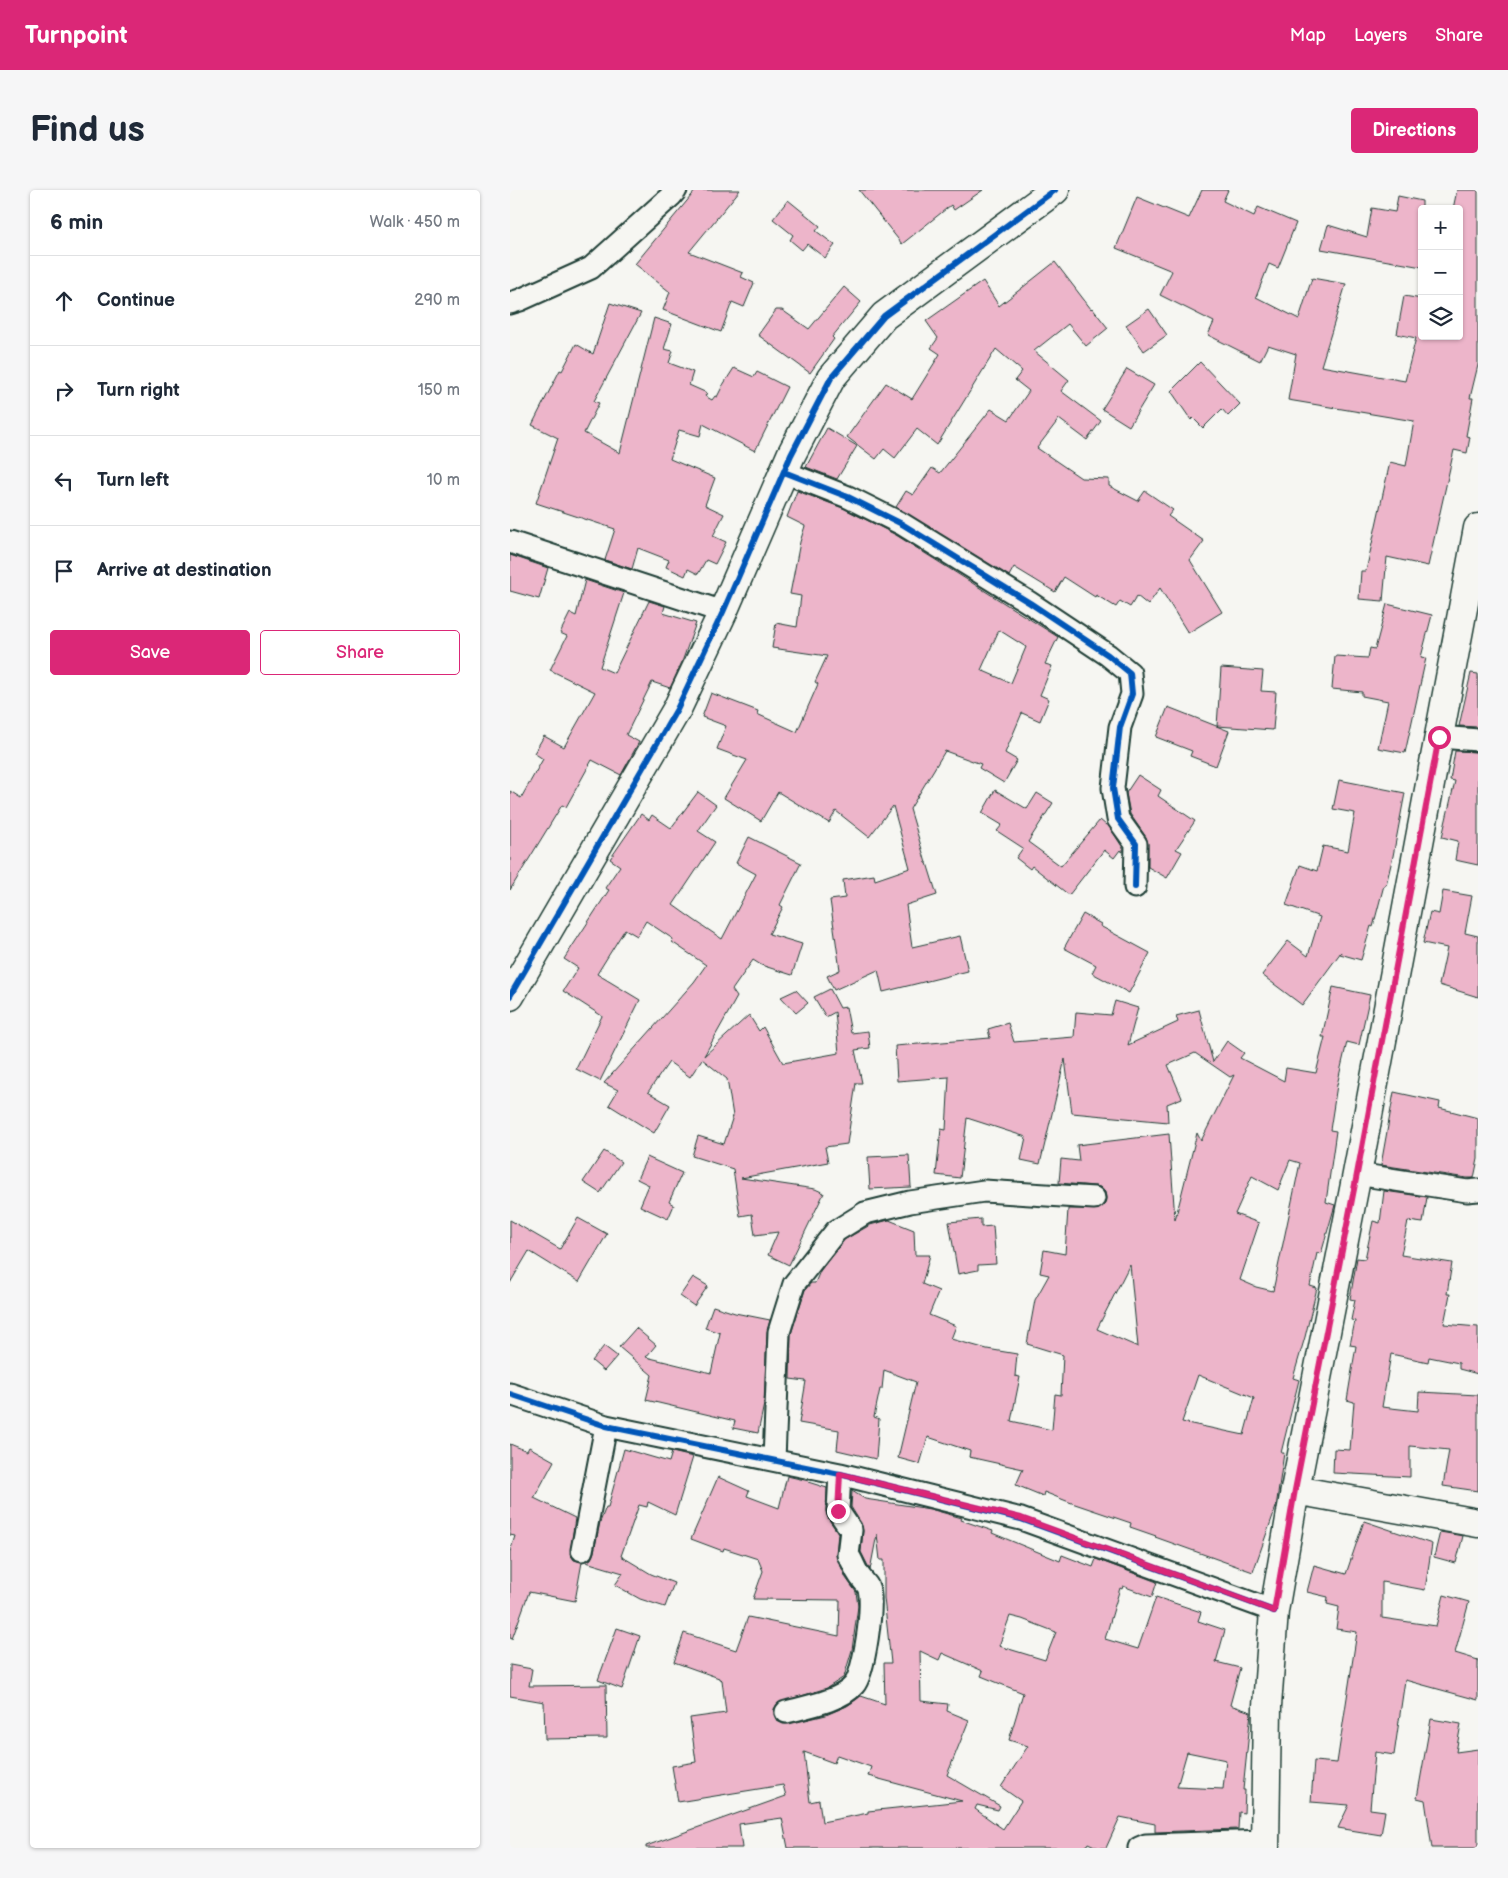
<!DOCTYPE html>
<html lang="en">
<head>
<meta charset="utf-8">
<style>
  :root { --surface:#fff; --page:#f6f6f7; --text:#1f2937; --muted:#747a83; --line:#e0e1e3; --accent:#db2777 }
  body { margin:0; font-family:"Balsamiq Sans",sans-serif; background:var(--page); color:var(--text) }
  .controls { position:absolute; right:15px; top:15px; display:grid; overflow:hidden; border-radius:5px; box-shadow:0 1px 4px #0004 }
  .controls button { width:45px; height:45px; display:grid; place-items:center; padding:0; border:0; border-bottom:1px solid var(--line); background:var(--surface); color:var(--text); font:25px sans-serif }
  .stop { position:absolute; width:15px; height:15px; margin:-11px; border:4px solid #db2777; border-radius:50%; background:#fff }
  .stop.end { background:#db2777; border-color:#fff; box-shadow:0 1px 5px #0008 }
  .list { margin:0; padding:0; list-style:none }
  h2 { display:flex; justify-content:space-between; align-items:center; height:65px; margin:0; padding:0 20px; font-size:21px }
  h2 small { font-size:16px; font-weight:400; color:var(--muted) }
  .list li { display:grid; grid-template-columns:32px 1fr auto; gap:15px; align-items:center; box-sizing:border-box; height:90px; padding:0 20px; border-top:1px solid var(--line) }
  .list b { display:block; font-size:19px; white-space:nowrap }
  .list em { font-size:16px; font-style:normal; color:var(--muted) }
  .actions { display:flex; gap:10px; padding:15px 20px }
  .actions a { flex:1; padding:11px 0; border:1px solid var(--accent); border-radius:5px; text-align:center; font-size:18px; color:var(--accent) }
  .actions .main { background:var(--accent); color:#fff }
  .icon { flex:none; width:28px; height:28px; fill:none; stroke:currentColor; stroke-width:2; stroke-linecap:round; stroke-linejoin:round }
  .map { position:relative; flex:none; width:968px; height:1658px; overflow:hidden; border-radius:5px }
  header { display:flex; align-items:center; gap:30px; box-sizing:border-box; height:70px; padding:0 25px; background:var(--accent); color:#fff }
  header strong { font-size:24px }
  nav { display:flex; gap:28px; margin-inline-start:auto; font-size:18px }
  .intro { display:flex; align-items:center; justify-content:space-between; box-sizing:border-box; height:120px; padding:0 30px }
  h1 { margin:0; font-size:35px }
  .button { padding:12px 22px; border-radius:5px; background:var(--accent); color:#fff; font-size:18px; font-weight:700 }
  main { display:flex; gap:30px; padding:0 30px }
  aside { flex:1; background:var(--surface); border-radius:5px; box-shadow:0 1px 4px #0004 }
  .map>svg:first-child { display:block }
</style>
</head>
<body>
<header>
<strong>Turnpoint</strong>
<nav><a>Map</a><a>Layers</a><a>Share</a></nav>
</header>
<div class="intro"><h1>Find us</h1><a class="button">Directions</a></div>
<main>
<aside>
<h2>6 min<small>Walk · 450 m</small></h2>
<ul class="list">
<li><svg class="icon" aria-label="ahead" viewBox="0 0 24 24"><path d="M12 20V5M6 11l6-6 6 6"/></svg><div><b>Continue</b></div><em>290 m</em></li>
<li><svg class="icon" aria-label="right" viewBox="0 0 24 24"><path d="M7 20v-9h11M14 6l5 5-5 5"/></svg><div><b>Turn right</b></div><em>150 m</em></li>
<li><svg class="icon" aria-label="left" viewBox="0 0 24 24"><path d="M17 20v-9H6M10 6l-5 5 5 5"/></svg><div><b>Turn left</b></div><em>10 m</em></li>
<li><svg class="icon" aria-label="arrive" viewBox="0 0 24 24"><path d="M6 21V4h12l-3 4 3 4H6"/></svg><div><b>Arrive at destination</b></div></li>
</ul>
<div class="actions"><a class="main">Save</a><a>Share</a></div>
</aside>
<div class="map">
<svg width="968" height="1658" viewBox="0 0 968 1658">
  <rect width="100%" height="100%" fill="#f6f6f2"/>
  <filter id="ink" filterUnits="userSpaceOnUse"><feTurbulence type="fractalNoise" baseFrequency=".02" numOctaves="2"/><feDisplacementMap in="SourceGraphic" scale="10" xChannelSelector="R" yChannelSelector="G"/><feConvolveMatrix kernelMatrix="1 2 1 2 8 2 1 2 1" color-interpolation-filters="sRGB"/></filter>
  <g filter="url(#ink)">
    <path fill="#edb5ca" stroke="#1f3d34" fill-rule="evenodd" d="M186,0H230L179,62L233,83L231,87L244,93L234,117L222,112L211,142L153,120L160,102L125,74Z
      M349,0H473L444,20L441,15L392,54Z
      M692,0H718L713,11L744,26L748,17L786,33L768,78L759,74L746,107L789,129L802,88L836,94L811,176L895,191L906,148L887,144L894,106L912,109V146H949V19H943L947,0H968V175L960,208H963L956,246L960,247L957,263L944,260L918,376L877,367L873,411L849,409L851,381H856L880,272L896,276L904,231L778,210L786,164L758,155L750,171L698,145L704,132L650,105L662,81L606,58L627,7L679,28Z
      M888,6L912,11V77L811,59L818,35L857,47L862,18L885,22Z
      M278,10L310,36L306,41L325,55L315,68L297,54L292,60L280,50L283,45L263,29Z
      M545,72L581,119L582,118L598,138L576,156L558,134L524,161L559,190L551,201L591,231L577,250L549,229L527,258L571,288L599,289V296L628,311L635,301L663,320L658,326L694,351L680,370L712,422L678,443L650,398L638,415L627,406L620,417L610,411L606,417L586,405L585,407L554,387L545,402L504,377L499,386L386,317L396,301L403,305L422,278L430,283L481,219L499,230L519,201L505,190L512,181L486,159L427,255L407,239L385,268L374,259L366,269L337,247L376,193L402,209L430,164L421,158L428,148L416,131L473,91L489,116Z
      M334,97L351,112L322,147L324,149L300,183L248,145L266,120H272L299,139Z
      M100,113L131,123L84,211L89,213L74,243L110,263L144,128L162,134L154,159L163,161L159,173L183,182L179,195L197,203L195,206L202,210L205,206L207,207L213,195L224,178L244,187L247,182L277,197L245,261L193,234L190,246L169,240L160,269L205,288L195,315L214,324L203,346L216,352L205,374L196,370L188,384L178,379L175,386L156,377L159,370L128,358L122,379L95,370L105,339L26,313L48,248L22,235L50,180L52,181L66,154L83,164Z
      M639,119L657,145L634,161L616,135Z
      M690,172L730,214L718,226L712,219L693,238L683,228L681,230L661,201Z
      M617,179L644,195L619,236L592,219Z
      M317,238L347,256L327,289L296,277Z
      M287,301L333,318L386,345L548,447L535,474L542,476L530,505L539,509L530,531L512,523L495,563L507,570L494,593L469,578L471,574L435,561L400,619L416,673H417L427,705L396,715L402,757L450,746L458,781L373,802L368,780L324,800L317,786L330,780L320,710L335,708L333,690L364,685L365,690L400,678L383,616L359,647L326,621L319,633L268,602L251,631L214,608L237,570L207,559L216,536L192,527L201,503L248,521L247,524L287,542L308,494L305,492L317,466L262,458L266,433L287,437L291,406L280,404L290,352L295,336L277,327ZM489,440L516,457L501,493L471,480Z
      M0,365L38,378L29,409L0,401Z
      M75,390L114,403L90,477L104,483L139,411L155,416L153,423L186,433L172,472L160,498L142,492L116,545L129,552L111,585L82,570L56,617L52,615L0,700V601L11,608L33,569L24,563L34,546L54,557L85,502L40,480L57,446L50,443L60,423L66,426Z
      M877,414L922,425L911,467L916,468L895,563L868,558L878,511L852,506V502L822,499L825,466L858,468L860,458L865,459Z
      M711,478L753,481L751,501L766,502L763,540L707,536Z
      M961,483L968,484V537L949,536Z
      M658,517L719,541L706,576L680,566L682,561L646,547Z
      M945,561L968,562V675L945,670L948,651L932,647L945,591L940,590Z
      M628,585L651,600L648,606L685,631L666,659L672,662L657,688L638,677V654L636,647L620,624L616,603Z
      M829,590L895,603L883,666L876,695H874L863,737L861,736L851,770L830,764L831,762L792,815L752,785L778,751L798,766L810,727L776,715L790,675L807,681L813,656L838,661L845,623L823,619Z
      M485,600L517,619L527,603L543,613L518,652L551,676L590,630L596,635L597,633L613,658V662L610,660L604,668L594,660L559,705L522,676L520,679L506,668L513,658L487,641L492,635L472,623Z
      M188,602L206,615L188,641L205,652L163,715L184,730L212,749L246,684L226,673L239,647L291,673L270,715L273,717L259,744L292,754L282,785L251,775L243,770L222,800L227,807L194,866L239,825L249,841L253,837L273,873L329,863L325,822L316,827L304,807L320,799L330,818L336,817L341,843L358,841L360,858L345,860L352,893H346L337,954L315,957L318,972L231,988L305,999L314,1003L279,1075L258,1065L268,1042L245,1045L242,1024L230,1026L223,979L182,966L188,946L214,954L223,926L217,889L192,869L180,887L159,872L138,902L160,915L144,943L99,915L108,900L94,893L184,792L196,775L162,752L163,749L136,731L127,746L115,739L87,784L130,810L90,891L66,879L92,826L53,801L68,778L54,769L99,700L95,698L110,676L100,669L131,624L139,630L142,625L161,638Z
      M933,701L962,706L955,743L968,746V807L929,795L937,758L913,753L920,722L929,724Z
      M573,724L591,734L590,736L640,763L619,803L582,783L586,775L554,758Z
      M823,797L860,805L849,855L837,852L827,895L820,940L826,941L816,1012L825,1015L811,1064L807,1063L800,1096L807,1098L795,1147L783,1188L789,1190L771,1263H774L766,1317L743,1382L645,1347L646,1346L620,1337L621,1333L559,1312L534,1302L533,1306L506,1295L513,1279L459,1267L460,1261L418,1247L410,1274L388,1268L406,1192L374,1180L372,1199H370L364,1227L369,1229L366,1269L327,1260L329,1240L289,1233L296,1191L280,1189L281,1144L295,1100L301,1093H305L310,1081L334,1050L360,1035L379,1030L404,1040L405,1065H420L412,1094L429,1101L419,1125L446,1136L441,1149L477,1159L507,1164L505,1186L510,1187L501,1231L542,1240L545,1204L551,1205L553,1165L517,1154L525,1110L539,1085L530,1083L534,1060L555,1064L558,1019H589L595,1014L596,1008L595,1002L590,997L585,996L549,993L551,969L569,971L567,955L659,944L665,1030L687,943L691,951L724,885L720,887L685,863L658,875L672,908L657,914L658,932L562,923L555,869L530,974L511,970L516,947L457,928L450,988L426,985L431,939L436,940L439,887L387,891L385,856L480,848L478,839L498,833L504,852L564,847L566,822L601,825L605,811L628,818L618,855L668,832L666,826L689,820L703,872L717,851L734,863L730,868L774,891L776,878L806,883L815,847H812ZM780,970L790,973L763,1101L746,1097L730,1090L749,1033L725,1024L742,986L768,1000ZM620,1074L628,1157L587,1139ZM688,1185L744,1208L734,1245L672,1232Z
      M286,800L298,813L286,823L271,807Z
      M884,902L930,912L929,918L968,928V969L964,988H957L871,975Z
      M94,961L111,972L90,1003L73,992Z
      M399,965L401,997L360,999L358,967Z
      M137,967L172,983L159,1012L164,1015L158,1029L130,1016L139,995L127,989Z
      M874,1001L917,1007L913,1033L898,1031L891,1065L942,1073L937,1104H940L934,1134L968,1137V1184L949,1179V1173L919,1167L918,1172L881,1164L872,1217L908,1221L909,1202L968,1205V1301L933,1296L939,1260L900,1256V1287L823,1283L824,1259L840,1260L844,1212L837,1210L846,1156L840,1155L845,1131L841,1130L845,1110L840,1109L847,1068L855,1069L863,1031L870,1033Z
      M68,1028L97,1044L69,1092L19,1061L0,1093V1030L50,1059Z
      M471,1029V1037L483,1036L486,1074L468,1075V1080L448,1084L439,1032Z
      M183,1087L198,1096L184,1116L170,1106Z
      M203,1116L225,1123L260,1130L257,1142L254,1214L248,1243L223,1238L225,1231L136,1210L142,1185L109,1157L126,1138L146,1155L136,1167L201,1183L210,1143L195,1138Z
      M94,1156L107,1166L94,1181L82,1171Z
      M0,1254L17,1261L19,1257L44,1271L24,1308L65,1328L60,1364L64,1370L72,1372L65,1411L19,1402L2,1449L0,1448V1362L5,1346L0,1345Z
      M114,1259L159,1272L162,1262L183,1267L165,1325L138,1312L137,1317L129,1315L111,1366L141,1384L164,1393L155,1417L130,1409L105,1395L113,1383L76,1372L81,1369L84,1362L90,1332L96,1317H98Z
      M277,1286L299,1291L298,1292L317,1298L316,1321L318,1328L328,1343L326,1364L336,1388L346,1402L348,1416L342,1460L334,1487L317,1498L268,1513L264,1519V1525L267,1531L273,1534H279L316,1525L337,1516L351,1506L375,1514L374,1473H381L374,1408V1370H370L367,1344L360,1380L351,1362L353,1341L351,1333L341,1317L342,1301L355,1309L420,1319L452,1328L451,1330L483,1341L482,1343L550,1371L552,1365L583,1377L586,1369L647,1392L642,1407L613,1396L612,1399L610,1398L595,1449L628,1459L646,1407L691,1422L688,1431L715,1440L706,1472L730,1478L720,1515L741,1522L733,1600H735L734,1623L729,1622L728,1639L645,1642V1634L610,1627L596,1658H589L578,1653L575,1658H278L272,1628L229,1634L232,1658H136V1656L276,1606L273,1595L168,1612L162,1576L186,1572L180,1528L216,1523L212,1490L209,1489V1488L164,1472L174,1443L226,1460L238,1427L329,1446L330,1410L243,1409L253,1381L248,1369L214,1358L213,1361L181,1349L208,1287L239,1301L237,1306L269,1318ZM500,1426L512,1429L546,1442L535,1470L489,1456ZM410,1461L429,1470L432,1463L473,1481L471,1486L513,1503L499,1550L518,1556L491,1597L511,1611L493,1639L465,1619L467,1615L488,1620L490,1616L437,1585L459,1530L437,1521L438,1514L411,1511ZM294,1562L324,1573L327,1565L361,1577L358,1586L452,1611L358,1621V1623L312,1632L309,1610L300,1612ZM677,1562L716,1570L713,1599L667,1597Z
      M854,1331L922,1354L915,1400L872,1392V1428L926,1436L934,1405L959,1412L945,1463L968,1470V1510L895,1490L884,1565L865,1562L860,1619L875,1621L871,1645L828,1638L839,1615L801,1612L804,1571L827,1573L847,1442L826,1439L829,1417L817,1414L818,1407L797,1402L804,1375L836,1384Z
      M930,1342L953,1346L946,1373L924,1367Z
      M107,1438L130,1446L112,1499L88,1490Z
      M0,1475L22,1479L19,1496L96,1495L97,1548L35,1549L34,1512L0,1506Z
      M921,1529L951,1534L946,1562L968,1559V1658H922L915,1610L907,1608Z"/>
    <g fill="none" stroke-linecap="round" stroke-linejoin="round">
      <defs>
        <path id="street" d="M0,113L10,110L81,78L161,6L166,0
          M274,282L338,307L392,334L520,413L598,465L620,483L622,504L610,537L603,598L608,629L626,654L625,697
          M0,352L213,422
          M929,547L968,550
          M847,984L957,1001L968,1000
          M0,1204L96,1236L330,1284L511,1329L764,1421
          M264,1270L269,1142L284,1094L326,1041L355,1023L400,1012L474,1001L584,1008
          M72,1360L96,1236
          M276,1522C295,1517 331,1511 344,1495C354,1484 365,1411 358,1397C356,1393 351,1389 349,1385C344,1378 343,1371 338,1365L341,1340L328,1321L330,1284
          M629,1658L636,1655L755,1651"/>
        <path id="secondary" d="M0,806L167,519L213,422L281,265L321,188L374,126L545,0
          M785,1300L968,1333
          M755,1658L757,1516L764,1421L785,1300L847,984L968,338"/>
      </defs>
      <use href="#street" stroke="#1f3d34" stroke-width="25"/>
      <use href="#secondary" stroke="#1f3d34" stroke-width="31"/>
      <use href="#street" stroke="#f6f6f2" stroke-width="21"/>
      <use href="#secondary" stroke="#f6f6f2" stroke-width="28"/>
      <defs>
        <path id="cycleway" d="M274,282L338,307L392,334L520,413L598,465L620,483L622,504L610,537L603,598L608,629L626,654L625,697
          M0,806L167,519L213,422L281,265L321,188L374,126L545,0
          M0,1204L96,1236L330,1284L511,1329L764,1421"/>
      </defs>
      <use href="#cycleway" stroke="#f6f6f2" stroke-width="9"/>
      <use href="#cycleway" stroke="#0057b8" stroke-width="6"/>
    </g>
  </g>
  <g fill="none" stroke-linecap="round" stroke-linejoin="round" filter="url(#ink)">
    <path stroke="#db2777" stroke-width="6" d="M328,1321L330,1284L511,1328L764,1421L785,1300L847,984L929,547"/>
  </g>
</svg>
<div class="controls">
<button>+</button>
<button>−</button>
<button><svg class="icon" aria-label="layers" viewBox="0 0 24 24"><path d="M12 4l9 5-9 5-9-5zM3 14l9 5 9-5"/></svg></button>
</div>
<div class="stop" style="left:929px;top:547px"></div>
<div class="stop end" style="left:328px;top:1321px"></div>
</div>
</main>
</body>
</html>
